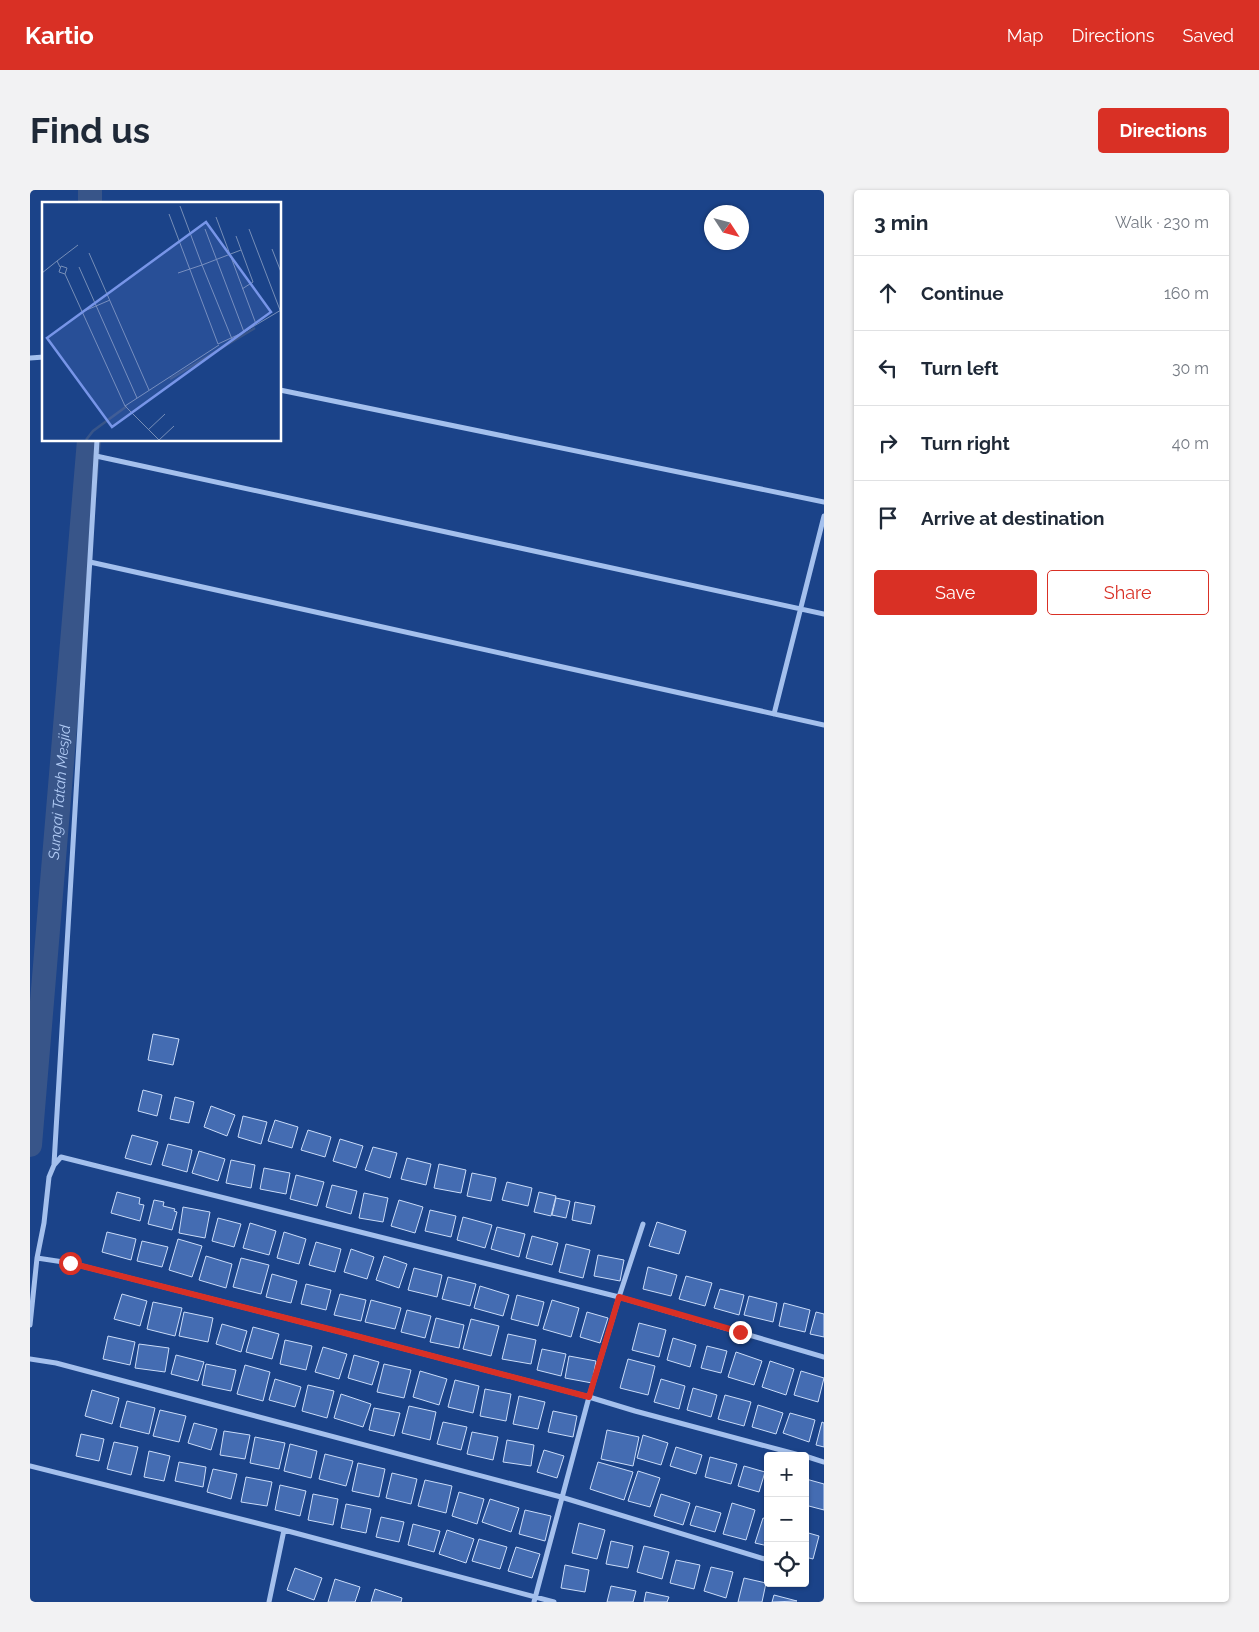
<!DOCTYPE html>
<html lang="en">
<head>
<meta charset="utf-8">
<style>
  :root { --surface:#fff; --page:#f2f2f3; --text:#1f2937; --muted:#747a83; --line:#e0e1e3; --accent:#d93025 }
  body { margin:0; font-family:Raleway,sans-serif; background:var(--page); color:var(--text) }
  .controls { position:absolute; right:15px; bottom:15px; display:grid; overflow:hidden; border-radius:5px; box-shadow:0 1px 4px #0004 }
  .controls button { width:45px; height:45px; display:grid; place-items:center; padding:0; border:0; border-bottom:1px solid var(--line); background:var(--surface); color:var(--text); font:25px sans-serif }
  .compass { position:absolute; left:674px; top:15px; width:45px; height:45px; border-radius:50%; background:var(--surface); box-shadow:0 1px 4px #0004; rotate:126deg }
  .stop { position:absolute; width:15px; height:15px; margin:-11px; border:4px solid #d93025; border-radius:50%; background:#fff }
  .stop.end { background:#d93025; border-color:#fff; box-shadow:0 1px 5px #0008 }
  .list { margin:0; padding:0; list-style:none }
  h2 { display:flex; justify-content:space-between; align-items:center; height:65px; margin:0; padding:0 20px; font-size:21px }
  h2 small { font-size:16px; font-weight:400; color:var(--muted) }
  .list li { display:grid; grid-template-columns:32px 1fr auto; gap:15px; align-items:center; box-sizing:border-box; height:75px; padding:0 20px; border-top:1px solid var(--line) }
  .list b { display:block; font-size:19px; white-space:nowrap }
  .list em { font-size:16px; font-style:normal; color:var(--muted) }
  .actions { display:flex; gap:10px; padding:15px 20px }
  .actions a { flex:1; padding:11px 0; border:1px solid var(--accent); border-radius:5px; text-align:center; font-size:18px; color:var(--accent) }
  .actions .main { background:var(--accent); color:#fff }
  .icon { flex:none; width:28px; height:28px; fill:none; stroke:currentColor; stroke-width:2; stroke-linecap:round; stroke-linejoin:round }
  .map { position:relative; flex:none; width:794px; height:1412px; overflow:hidden; border-radius:5px }
  header { display:flex; align-items:center; gap:30px; box-sizing:border-box; height:70px; padding:0 25px; background:var(--accent); color:#fff }
  header strong { font-size:24px }
  nav { display:flex; gap:28px; margin-inline-start:auto; font-size:18px }
  .intro { display:flex; align-items:center; justify-content:space-between; box-sizing:border-box; height:120px; padding:0 30px }
  h1 { margin:0; font-size:35px }
  .button { padding:12px 22px; border-radius:5px; background:var(--accent); color:#fff; font-size:18px; font-weight:700 }
  main { display:flex; gap:30px; padding:0 30px }
  aside { flex:1; background:var(--surface); border-radius:5px; box-shadow:0 1px 4px #0004 }
  .map>svg:first-child { display:block }
</style>
</head>
<body>
<header>
<strong>Kartio</strong>
<nav><a>Map</a><a>Directions</a><a>Saved</a></nav>
</header>
<div class="intro"><h1>Find us</h1><a class="button">Directions</a></div>
<main>
<div class="map">
<svg width="794" height="1412" viewBox="0 0 794 1412">
  <rect width="100%" height="100%" fill="#1b4389"/>
  <g fill="none" stroke-linecap="round" stroke-linejoin="round">
    <g stroke="#385589" stroke-width="24">
      <path d="M60,14V0"/>
      <path id="s1" d="M0,955L59,250"/>
    </g>
  </g>
  <path fill="#446cb2" stroke="#cadcf9" d="M123,844L149,849L143,875L118,870Z
    M113,900L132,905L127,926L108,921Z
    M145,907L164,912L159,933L140,929Z
    M181,916L205,925L197,946L174,937Z
    M213,926L237,932L231,954L208,947Z
    M245,930L268,937L262,958L238,951Z
    M278,940L301,947L295,967L271,960Z
    M102,945L128,952L121,975L95,968Z
    M310,949L333,956L326,978L303,971Z
    M138,954L162,960L157,982L132,975Z
    M343,957L367,963L360,988L335,980Z
    M169,961L195,969L188,991L162,983Z
    M377,968L401,974L396,995L371,989Z
    M201,970L225,975L221,998L196,993Z
    M409,974L436,980L431,1003L404,998Z
    M234,978L260,983L256,1004L230,999Z
    M442,983L466,988L461,1011L437,1006Z
    M266,985L294,992L287,1016L260,1009Z
    M477,992L502,998L498,1016L472,1010Z
    M302,995L327,1001L321,1024L296,1017Z
    M87,1002L110,1008L109,1014L114,1015L110,1031L81,1023Z
    M509,1002L526,1006L521,1026L504,1022Z
    M334,1003L358,1008L353,1032L329,1028Z
    M526,1008L540,1011L536,1028L522,1025Z
    M124,1010L134,1012L133,1016L145,1019L144,1021L147,1022L142,1040L118,1034Z
    M369,1010L393,1017L385,1043L361,1036Z
    M545,1012L565,1016L561,1034L542,1030Z
    M153,1017L180,1022L175,1048L149,1043Z
    M400,1020L426,1026L421,1047L395,1041Z
    M433,1027L462,1035L455,1058L427,1050Z
    M188,1028L211,1034L204,1057L182,1051Z
    M627,1032L656,1041L649,1064L619,1056Z
    M220,1033L246,1041L239,1065L213,1058Z
    M467,1037L495,1044L489,1067L461,1059Z
    M77,1042L106,1049L101,1070L72,1062Z
    M254,1042L276,1049L269,1074L247,1068Z
    M502,1046L528,1053L522,1075L496,1068Z
    M148,1049L172,1056L162,1087L139,1080Z
    M112,1051L138,1057L132,1077L107,1071Z
    M286,1052L311,1059L305,1082L279,1075Z
    M536,1054L560,1060L553,1088L529,1082Z
    M321,1059L344,1067L337,1089L314,1082Z
    M568,1065L594,1070L590,1091L564,1086Z
    M176,1066L202,1074L196,1098L169,1090Z
    M354,1066L377,1074L369,1098L346,1090Z
    M211,1068L239,1075L231,1104L203,1097Z
    M618,1077L647,1085L641,1106L613,1099Z
    M384,1078L412,1085L407,1107L378,1100Z
    M242,1084L267,1091L261,1113L236,1107Z
    M656,1086L682,1093L675,1116L649,1109Z
    M418,1087L446,1094L440,1116L412,1109Z
    M276,1094L301,1100L296,1120L271,1114Z
    M450,1096L479,1105L473,1126L444,1118Z
    M690,1099L714,1105L709,1125L684,1118Z
    M92,1104L117,1111L110,1136L84,1129Z
    M310,1104L336,1110L331,1131L304,1125Z
    M487,1105L514,1112L508,1136L481,1129Z
    M719,1106L747,1113L743,1132L714,1125Z
    M341,1110L371,1118L365,1139L335,1132Z
    M522,1110L549,1118L541,1147L513,1139Z
    M123,1112L152,1118L145,1146L117,1139Z
    M754,1113L780,1120L775,1142L749,1136Z
    M377,1120L401,1126L395,1148L371,1142Z
    M154,1122L183,1128L178,1152L149,1146Z
    M557,1122L578,1128L570,1153L550,1147Z
    M786,1122L794,1124V1147L780,1144Z
    M406,1128L434,1135L429,1158L400,1152Z
    M441,1129L469,1136L461,1166L433,1159Z
    M609,1133L636,1140L629,1167L602,1160Z
    M192,1134L217,1141L211,1162L186,1154Z
    M223,1137L249,1144L242,1169L216,1162Z
    M478,1144L506,1150L501,1174L472,1169Z
    M78,1146L105,1152L100,1175L73,1169Z
    M643,1148L666,1155L660,1177L637,1170Z
    M255,1150L282,1156L276,1180L250,1174Z
    M109,1154L139,1158L135,1182L105,1178Z
    M677,1156L697,1161L691,1183L671,1178Z
    M293,1157L317,1164L309,1189L285,1182Z
    M512,1159L536,1164L531,1186L507,1180Z
    M706,1162L732,1171L724,1195L698,1187Z
    M146,1165L174,1172L168,1191L141,1184Z
    M324,1165L349,1172L342,1195L318,1188Z
    M539,1166L566,1171L562,1193L535,1188Z
    M598,1169L625,1176L618,1205L590,1198Z
    M740,1171L764,1179L756,1205L732,1197Z
    M176,1174L206,1180L201,1201L172,1195Z
    M354,1174L381,1180L374,1208L347,1202Z
    M215,1175L240,1182L233,1211L207,1204Z
    M390,1181L417,1189L409,1215L383,1207Z
    M771,1181L794,1188L788,1212L764,1205Z
    M245,1189L271,1197L265,1217L239,1210Z
    M631,1189L655,1196L649,1219L624,1212Z
    M425,1190L449,1196L443,1223L418,1217Z
    M278,1195L304,1201L297,1228L272,1221Z
    M663,1198L687,1205L681,1227L657,1220Z
    M455,1199L481,1204L476,1231L450,1226Z
    M62,1200L89,1208L82,1234L55,1226Z
    M311,1204L341,1214L333,1237L304,1228Z
    M695,1205L721,1212L714,1236L688,1229Z
    M489,1206L515,1212L508,1239L483,1234Z
    M97,1211L125,1218L119,1244L90,1237Z
    M728,1215L753,1223L746,1244L722,1237Z
    M379,1216L406,1222L400,1250L372,1243Z
    M344,1218L370,1223L364,1246L339,1240Z
    M130,1220L156,1226L149,1252L123,1246Z
    M523,1221L547,1226L543,1247L518,1242Z
    M760,1223L785,1230L779,1252L753,1243Z
    M413,1232L437,1237L431,1260L407,1254Z
    M792,1232L794,1233V1257L786,1255Z
    M164,1233L187,1239L181,1260L158,1253Z
    M577,1240L609,1247L603,1276L571,1269Z
    M194,1241L220,1245L215,1269L190,1265Z
    M442,1242L468,1247L463,1270L437,1264Z
    M51,1244L74,1249L69,1271L46,1266Z
    M613,1245L638,1253L631,1275L607,1268Z
    M225,1247L255,1253L249,1279L220,1273Z
    M477,1250L504,1255L501,1276L473,1272Z
    M84,1252L108,1257L101,1285L77,1279Z
    M260,1254L287,1261L281,1288L254,1281Z
    M646,1257L672,1265L666,1284L640,1276Z
    M514,1260L534,1266L527,1288L507,1282Z
    M119,1261L140,1266L134,1291L114,1287Z
    M295,1264L323,1271L316,1296L289,1289Z
    M680,1267L707,1274L701,1294L675,1287Z
    M149,1272L176,1277L173,1297L145,1291Z
    M568,1272L603,1282L594,1310L560,1299Z
    M328,1273L355,1279L349,1307L322,1301Z
    M714,1276L735,1282L729,1302L708,1296Z
    M183,1279L207,1284L201,1309L177,1302Z
    M608,1281L630,1288L620,1317L598,1311Z
    M362,1283L387,1289L381,1314L356,1308Z
    M216,1287L242,1292L237,1316L211,1312Z
    M776,1289L794,1294V1320L775,1315Z
    M395,1290L422,1296L416,1323L388,1316Z
    M250,1295L276,1301L270,1326L245,1320Z
    M429,1302L454,1309L447,1334L422,1326Z
    M283,1304L308,1309L303,1335L278,1330Z
    M631,1304L660,1313L653,1335L624,1326Z
    M460,1309L489,1318L481,1342L452,1332Z
    M702,1313L725,1320L716,1350L693,1344Z
    M316,1314L341,1319L336,1343L311,1338Z
    M666,1316L691,1323L685,1342L660,1335Z
    M495,1320L521,1326L515,1351L489,1344Z
    M351,1327L374,1332L369,1352L346,1347Z
    M733,1328L738,1329V1356L725,1353Z
    M549,1333L575,1340L567,1369L542,1363Z
    M383,1334L410,1341L404,1362L378,1355Z
    M417,1340L444,1349L436,1373L409,1364Z
    M775,1342L789,1346L783,1369L775,1367Z
    M449,1349L477,1357L470,1379L442,1371Z
    M581,1351L603,1356L598,1378L576,1374Z
    M614,1356L639,1362L632,1389L607,1382Z
    M486,1357L510,1364L502,1388L478,1381Z
    M646,1370L670,1375L664,1399L640,1393Z
    M535,1375L559,1380L555,1402L531,1398Z
    M681,1377L703,1382L696,1408L674,1401Z
    M265,1378L292,1388L284,1410L257,1400Z
    M714,1388L736,1393L732,1412H708Z
    M305,1389L330,1397L325,1412H298Z
    M581,1396L606,1401L603,1412H577Z
    M345,1399L372,1408L371,1412H341Z
    M616,1402L639,1407L637,1412H614Z
    M744,1405L767,1411L742,1412Z"/>
  <g fill="none" stroke-linecap="round" stroke-linejoin="round">
    <path stroke="#a4c0ed" stroke-width="5" d="M0,168L14,167
      M250,200L794,312
      M66,266L794,424
      M60,372L794,535
      M744,524L794,326
      M24,974L67,250
      M613,1034L589,1107L559,1207L605,1221L773,1266
      M7,1068L40,1073L311,1142L559,1207L504,1412
      M0,1135L7,1068L14,1033L19,987L24,975L31,967L589,1107L794,1167
      M0,1169L26,1173L531,1307L738,1370
      M775,1266L794,1272
      M0,1276L254,1340L524,1412
      M239,1412L254,1340"/>
  </g>
  <g fill="none" stroke-linecap="round" stroke-linejoin="round">
    <path stroke="#d93025" stroke-width="6" d="M40,1073L311,1142L559,1207L589,1107L710,1142"/>
  </g>
  <g text-anchor="middle" dominant-baseline="central" stroke-width="4.5" stroke-linejoin="round" paint-order="stroke">
    <g font-size="15" font-style="italic" fill="#b0caf4" stroke="#1b4389">
      <text stroke="none"><textPath href="#s1" startOffset="354">Sungai Tatah Mesjid</textPath></text>
    </g>
  </g>
  <g transform="translate(12 12)">
    <rect width="239" height="239" fill="#1b4389"/>
    <path fill="none" stroke="#385589" stroke-width="2.5" d="M128,177L213,126M44,238L51,229L85,204"/>
    <path fill="none" stroke="#768eb8" stroke-width="1" d="M127,12L176,142L202,130M174,15L214,122M163,27L202,130L239,108M207,27L238,108M194,34L211,80L200,87M230,47L239,70M47,51L107,188M18,65L15,59L36,43M37,65L95,196M0,71L15,59M136,71L160,63L138,4M23,72L25,66L19,64L17,70L23,72L83,204L117,238M40,110L68,98M190,137L160,63L199,48M83,204L177,143M106,228L123,212M117,238L132,224"/>
    <path fill="#7795e8" fill-opacity="0.15" stroke="#7795e8" stroke-width="2.5" d="M164,20L229,110L70,225L5,136Z"/>
    <rect width="239" height="239" fill="none" stroke="#fff" stroke-width="2.5"/>
  </g>
</svg>
<div class="controls">
<button>+</button>
<button>−</button>
<button><svg class="icon" aria-label="locate" viewBox="0 0 24 24"><circle cx="12" cy="12" r="6"/><path d="M12 2v4M12 18v4M2 12h4M18 12h4"/></svg></button>
</div>
<svg class="compass" viewBox="-18 -18 36 36"><path d="M0-13l5 13h-10z" fill="#e53935"/><path d="M0 13l5-13h-10z" fill="#747a83"/></svg>
<div class="stop" style="left:40px;top:1073px"></div>
<div class="stop end" style="left:710px;top:1142px"></div>
</div>
<aside>
<h2>3 min<small>Walk · 230 m</small></h2>
<ul class="list">
<li><svg class="icon" aria-label="ahead" viewBox="0 0 24 24"><path d="M12 20V5M6 11l6-6 6 6"/></svg><div><b>Continue</b></div><em>160 m</em></li>
<li><svg class="icon" aria-label="left" viewBox="0 0 24 24"><path d="M17 20v-9H6M10 6l-5 5 5 5"/></svg><div><b>Turn left</b></div><em>30 m</em></li>
<li><svg class="icon" aria-label="right" viewBox="0 0 24 24"><path d="M7 20v-9h11M14 6l5 5-5 5"/></svg><div><b>Turn right</b></div><em>40 m</em></li>
<li><svg class="icon" aria-label="arrive" viewBox="0 0 24 24"><path d="M6 21V4h12l-3 4 3 4H6"/></svg><div><b>Arrive at destination</b></div></li>
</ul>
<div class="actions"><a class="main">Save</a><a>Share</a></div>
</aside>
</main>
</body>
</html>
